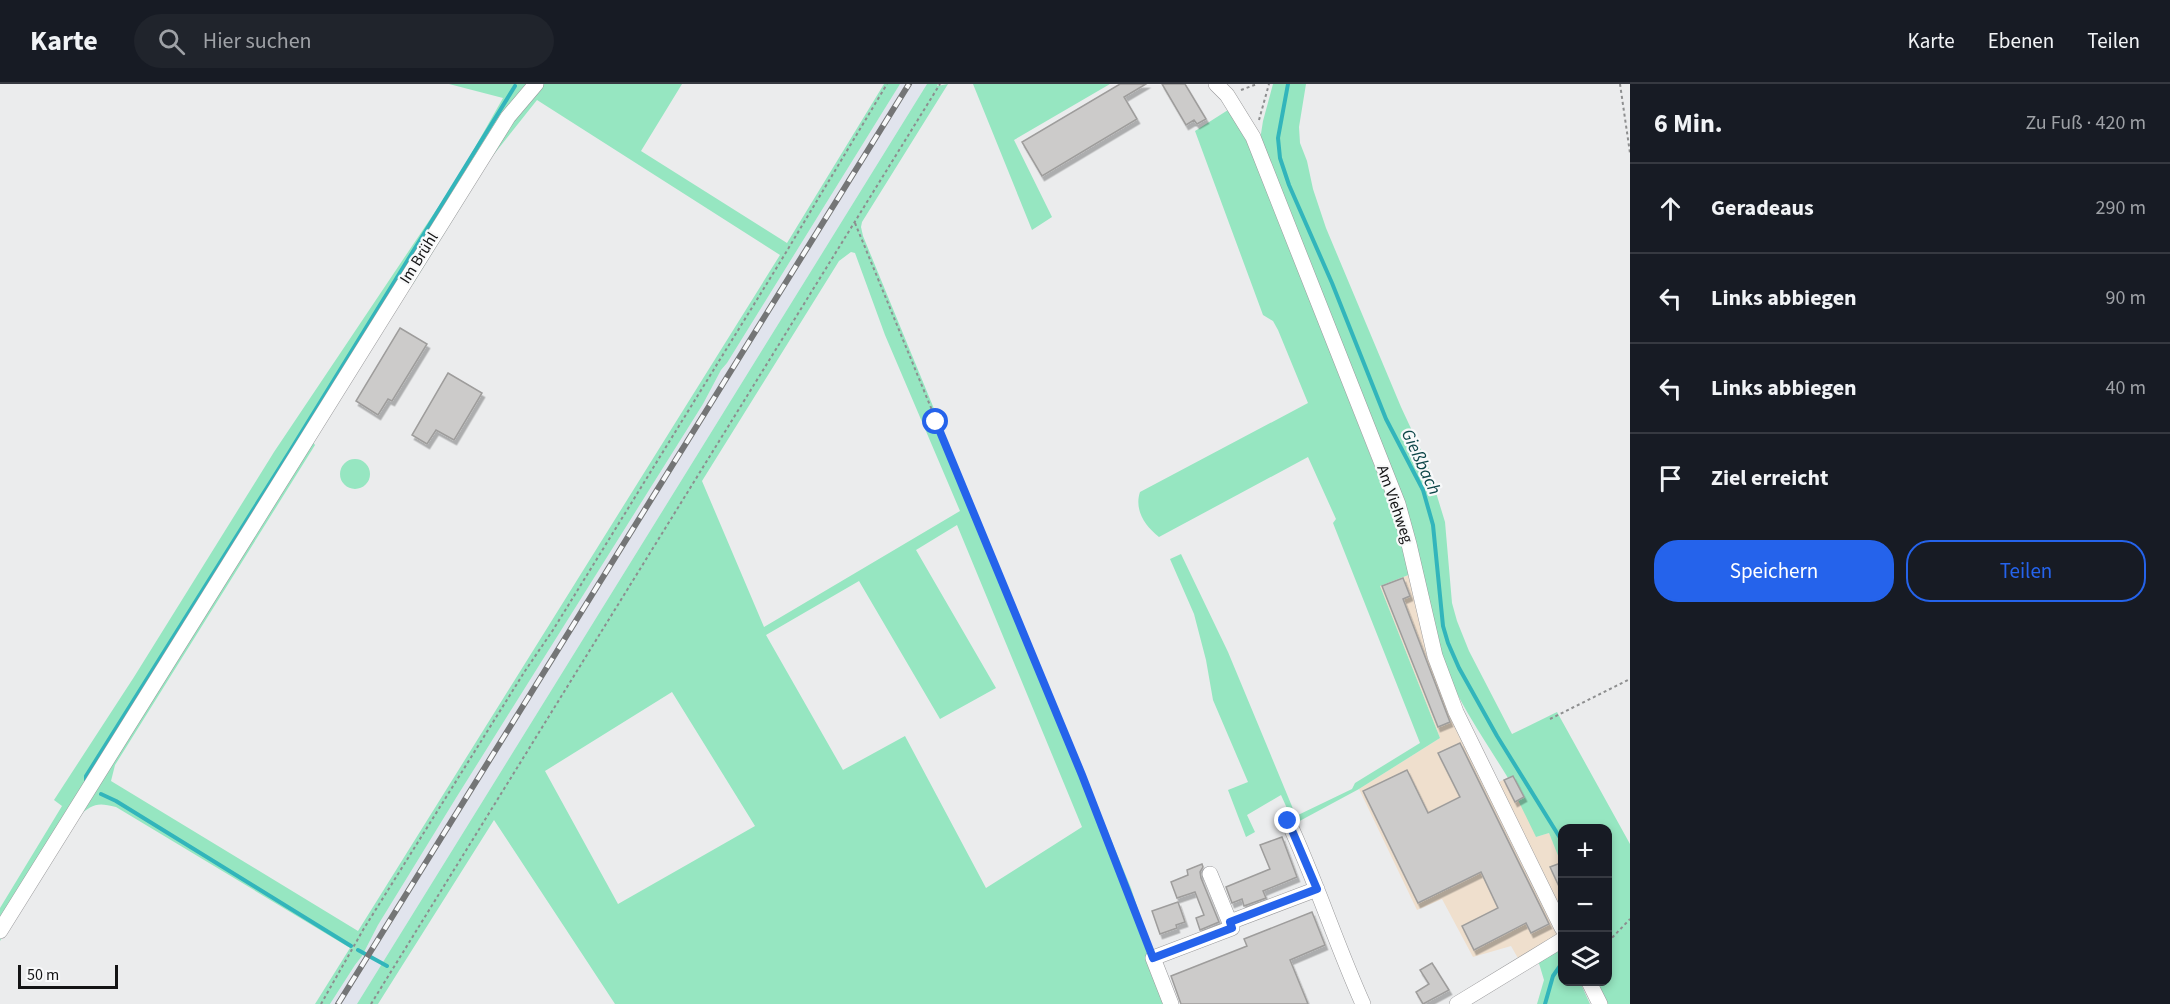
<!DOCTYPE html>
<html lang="de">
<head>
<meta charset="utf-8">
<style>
  :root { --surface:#171b24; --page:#20242c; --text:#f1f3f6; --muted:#9ea1a6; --line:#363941; --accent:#2563eb }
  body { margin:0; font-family:"Source Sans 3",sans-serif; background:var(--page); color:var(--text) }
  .controls { position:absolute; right:18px; bottom:18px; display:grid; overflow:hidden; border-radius:12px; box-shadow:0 3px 9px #0003 }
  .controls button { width:54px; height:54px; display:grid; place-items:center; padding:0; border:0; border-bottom:2px solid var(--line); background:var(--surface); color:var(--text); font:30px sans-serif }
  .scale { position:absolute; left:18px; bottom:15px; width:100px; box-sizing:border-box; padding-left:6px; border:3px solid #141415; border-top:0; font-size:16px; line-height:21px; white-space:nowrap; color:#141415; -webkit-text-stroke:4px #f8f9fa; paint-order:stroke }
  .stop { position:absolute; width:18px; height:18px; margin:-14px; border:4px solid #2563eb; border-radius:50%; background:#fff }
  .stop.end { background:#2563eb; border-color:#fff; box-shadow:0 2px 6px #0008 }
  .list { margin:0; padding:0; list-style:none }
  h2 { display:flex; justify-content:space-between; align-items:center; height:78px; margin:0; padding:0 24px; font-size:26px }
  h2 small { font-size:20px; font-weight:400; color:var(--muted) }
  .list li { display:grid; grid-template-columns:39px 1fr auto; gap:18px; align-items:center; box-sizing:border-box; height:90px; padding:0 24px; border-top:2px solid var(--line) }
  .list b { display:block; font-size:22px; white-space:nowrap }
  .list em { font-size:20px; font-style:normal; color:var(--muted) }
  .actions { display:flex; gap:12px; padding:18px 24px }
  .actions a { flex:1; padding:14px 0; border:2px solid var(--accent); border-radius:24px; text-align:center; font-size:21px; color:var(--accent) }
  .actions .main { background:var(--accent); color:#fff }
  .icon { flex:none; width:33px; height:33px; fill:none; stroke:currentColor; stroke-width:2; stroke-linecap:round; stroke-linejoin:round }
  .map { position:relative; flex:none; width:1630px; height:920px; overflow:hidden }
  header { display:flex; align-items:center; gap:36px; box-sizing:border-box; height:84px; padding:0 30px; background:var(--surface); border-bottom:2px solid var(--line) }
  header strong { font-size:28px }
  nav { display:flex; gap:33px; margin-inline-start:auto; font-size:21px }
  .search { width:420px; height:54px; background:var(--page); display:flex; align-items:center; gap:15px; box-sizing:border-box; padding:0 21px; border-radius:33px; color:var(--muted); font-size:22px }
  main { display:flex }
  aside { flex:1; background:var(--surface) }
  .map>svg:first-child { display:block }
</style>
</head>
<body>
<header>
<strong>Karte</strong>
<div class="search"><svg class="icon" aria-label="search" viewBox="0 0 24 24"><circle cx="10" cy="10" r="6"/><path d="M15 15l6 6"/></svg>Hier suchen</div>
<nav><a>Karte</a><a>Ebenen</a><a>Teilen</a></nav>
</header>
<main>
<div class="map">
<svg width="1630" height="920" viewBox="0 0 1630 920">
  <defs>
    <filter id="shadow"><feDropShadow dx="2.5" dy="4.5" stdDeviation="0" flood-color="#0004"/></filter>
  </defs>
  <rect width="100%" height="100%" fill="#ebeced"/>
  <path fill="#efdfcd" d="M1411,490L1489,703L1513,691L1524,713L1536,753L1549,749L1562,778V843L1558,846L1556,854L1519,876L1511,862L1473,873L1442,815L1417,826L1359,705L1440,654L1380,502Z"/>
  <path fill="#e1e4ed" d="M900,0H927L357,920H330L355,881L362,872L378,841L456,714L703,320L721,286L727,279Z"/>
  <path fill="#96e6c1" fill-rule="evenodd" d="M449,0H682L641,67L787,159L884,0H900L727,279L721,286L703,320L456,714L378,841L362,872L355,881L330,920H315L350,864L116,723C97,718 92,720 78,733L0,857V824L62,722L54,716L134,593L274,368L457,95L503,14ZM537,16L780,171L358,847L111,697L115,681L315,361L306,349L403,193L413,200L491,74Z
    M927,0H938L937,2L948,0L862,138L861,143L863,152L1131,804L1146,850L1141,853L1168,920H615L494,736L378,920H357ZM851,168L855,169L885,251L960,427L764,543L702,397L839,177ZM957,441L1082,743L986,804L905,652L843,686L766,551L859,497L940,635L996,604L916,466ZM672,608L755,742L618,820L545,687Z
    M973,0H1110L1014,56L1052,133L1032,146Z
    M1273,0H1306L1299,43L1300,59L1307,77L1313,105L1326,144L1401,323L1427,379L1445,438L1452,519L1457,537L1469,567L1512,650L1557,628L1630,760V920H1605L1595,898H1608V744H1562L1561,779L1549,749L1536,753L1518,716L1524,712L1513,692L1508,694C1482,651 1450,608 1437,559C1432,541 1430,522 1426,504L1260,56L1263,37Z
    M1228,26L1243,45L1393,429L1411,490L1380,502L1440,654L1359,705L1294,740L1281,711L1247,731L1255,748L1246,753L1228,706L1248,698L1213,616L1206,576L1194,530L1170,475L1181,470L1228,568L1296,732L1352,705L1355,699L1420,659L1333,439L1336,435L1308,373L1159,453C1145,442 1134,426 1140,408L1308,319L1278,246L1273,237L1263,231L1195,47Z
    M340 390a15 15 0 1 1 30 0a15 15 0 1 1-30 0Z
    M1556,867H1562V898H1580L1590,920H1537L1544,896L1538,876Z"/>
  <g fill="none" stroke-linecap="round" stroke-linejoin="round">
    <path stroke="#32b5bb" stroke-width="4" d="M1288,0L1278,54L1280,74L1289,101L1332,199L1386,335L1423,406L1433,441L1443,542L1448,559L1459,584L1497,652L1562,757
      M86,700V692L290,367L515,2
      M101,710L116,717L351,862
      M358,866L387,882
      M1545,920L1553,892L1562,879"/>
  </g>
  <path fill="#cccbca" stroke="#9e9d9c" stroke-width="1.5" filter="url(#shadow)" d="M1120,0H1146L1124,13L1137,35L1042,92L1022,58Z
    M1162,0H1185L1206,35L1197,40L1194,36L1186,41Z
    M400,244L427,260L392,317L388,315L378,331L356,317Z
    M448,289L482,309L454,356L436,346L427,360L412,351Z
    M1403,494L1410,512L1403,515L1450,638L1438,643L1382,502Z
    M1460,659L1549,840L1531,849L1526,839L1474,866L1462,842L1498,824L1481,788L1418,819L1363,707L1407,686L1428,729L1460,713L1438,669Z
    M1513,692L1524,713L1515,718L1504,696Z
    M1282,753L1297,793L1263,807L1266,814L1244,822L1242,815L1232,819L1226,803L1270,785L1260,761Z
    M1563,778V811L1550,783Z
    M1202,780L1203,783L1200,788L1201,794L1219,838L1200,846L1196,834L1204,831L1195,808L1177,814L1171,798L1188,791L1187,786Z
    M1178,818L1185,838L1176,841L1177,844L1160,850L1152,827Z
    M1312,828L1325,861L1290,876L1308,920H1181L1171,892L1247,862L1244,855Z
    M1432,879L1449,906L1423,920L1416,908L1429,900L1420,886Z"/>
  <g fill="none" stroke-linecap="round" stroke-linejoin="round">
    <defs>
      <path id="minor" d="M1216,0L1227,11L1253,53L1398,420L1409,460L1435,572L1456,628L1562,844
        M1288,737C1316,797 1336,860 1363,920
        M1230,838L1317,805
        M0,847L508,33L536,0
        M1589,898L1600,920
        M1171,920L1153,874L1232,844L1210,790
        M1457,920L1562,856"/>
    </defs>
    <use href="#minor" stroke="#9a9a9c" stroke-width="16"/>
    <path stroke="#8d8e8f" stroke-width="2" stroke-dasharray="3 3" stroke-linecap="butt" d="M1620,0L1630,69
      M1241,6L1257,0
      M1259,36L1269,0
      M855,139L1082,691L1148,862
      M1550,635L1630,595
      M1608,858L1630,835
      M321,920L363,846L525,587L553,546L782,175L887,0
      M371,920L940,0"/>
    <use href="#minor" stroke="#fff" stroke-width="15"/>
    <defs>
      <path id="rail" d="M338,920L909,0"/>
    </defs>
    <use href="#rail" stroke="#747576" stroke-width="6"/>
    <use href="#rail" stroke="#f8f9fa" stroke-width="4" stroke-dasharray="11" stroke-linecap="butt"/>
  </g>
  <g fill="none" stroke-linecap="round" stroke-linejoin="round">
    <path stroke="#2563eb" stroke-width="8" d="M936,338L1082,691L1153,874L1232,844L1230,838L1317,805L1288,737"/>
  </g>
  <g text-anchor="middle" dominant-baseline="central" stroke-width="4.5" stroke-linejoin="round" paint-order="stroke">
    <g font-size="16" fill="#141415" stroke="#f8f9fa">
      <text transform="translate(419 174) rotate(-58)">Im Brühl</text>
      <text transform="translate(1395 420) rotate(71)">Am Viehweg</text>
    </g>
    <g font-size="18" font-style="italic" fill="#0c4548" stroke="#f8f9fa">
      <text transform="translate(1421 378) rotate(65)">Gießbach</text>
    </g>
  </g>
</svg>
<div class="controls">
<button>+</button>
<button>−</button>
<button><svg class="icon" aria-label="layers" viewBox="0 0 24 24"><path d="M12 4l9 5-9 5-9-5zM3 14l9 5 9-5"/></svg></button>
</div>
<div class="scale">50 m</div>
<div class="stop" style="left:936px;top:338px"></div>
<div class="stop end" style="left:1288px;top:737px"></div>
</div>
<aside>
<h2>6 Min.<small>Zu Fuß · 420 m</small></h2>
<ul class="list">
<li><svg class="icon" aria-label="ahead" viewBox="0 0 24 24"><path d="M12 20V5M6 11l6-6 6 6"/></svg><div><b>Geradeaus</b></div><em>290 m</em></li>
<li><svg class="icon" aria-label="left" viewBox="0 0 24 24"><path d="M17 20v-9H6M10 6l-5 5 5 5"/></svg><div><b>Links abbiegen</b></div><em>90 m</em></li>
<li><svg class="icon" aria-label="left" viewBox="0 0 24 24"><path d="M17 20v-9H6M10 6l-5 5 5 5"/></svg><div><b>Links abbiegen</b></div><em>40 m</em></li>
<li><svg class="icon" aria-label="arrive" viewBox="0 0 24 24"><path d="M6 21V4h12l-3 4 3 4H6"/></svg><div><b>Ziel erreicht</b></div></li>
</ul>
<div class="actions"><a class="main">Speichern</a><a>Teilen</a></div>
</aside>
</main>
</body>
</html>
